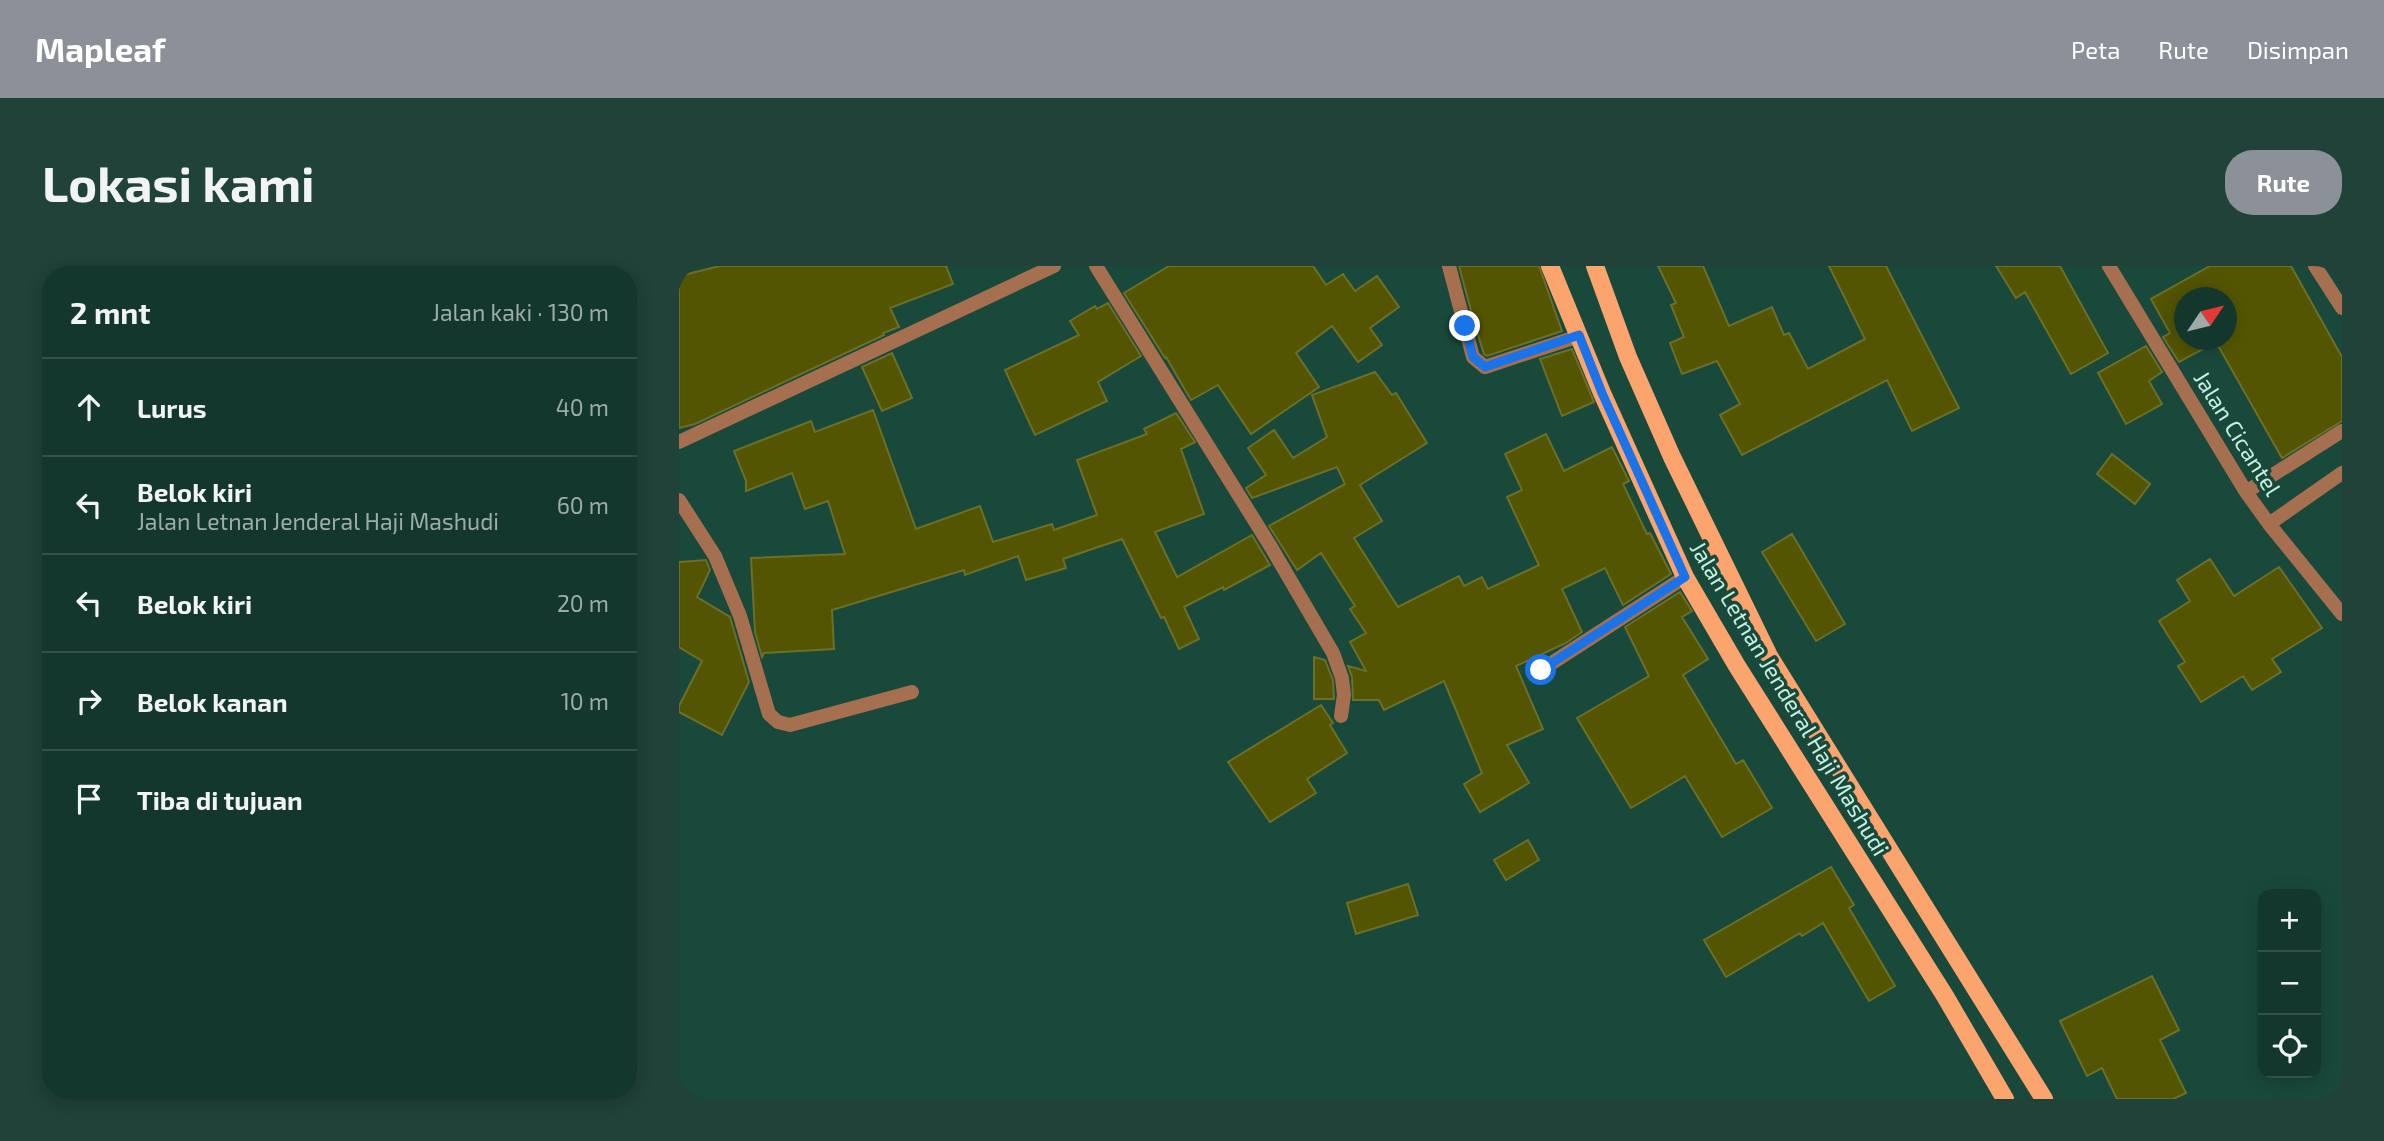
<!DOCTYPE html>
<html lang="id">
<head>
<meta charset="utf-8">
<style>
  :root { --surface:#13372c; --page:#204238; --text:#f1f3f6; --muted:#9daca9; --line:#325148; --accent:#8c9099 }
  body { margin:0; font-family:"Exo 2",sans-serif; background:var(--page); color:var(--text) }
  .controls { position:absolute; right:21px; bottom:21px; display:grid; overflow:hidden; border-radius:14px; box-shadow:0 4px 18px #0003 }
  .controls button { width:63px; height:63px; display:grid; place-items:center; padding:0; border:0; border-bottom:2px solid var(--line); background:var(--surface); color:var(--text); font:35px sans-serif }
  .compass { position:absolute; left:1495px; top:21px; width:63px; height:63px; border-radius:50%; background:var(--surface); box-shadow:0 4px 18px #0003; rotate:55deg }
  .stop { position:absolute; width:21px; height:21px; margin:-16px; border:5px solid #1a73e8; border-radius:50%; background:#fff }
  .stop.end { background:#1a73e8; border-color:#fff; box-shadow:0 2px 7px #0008 }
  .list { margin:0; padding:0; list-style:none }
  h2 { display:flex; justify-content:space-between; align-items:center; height:91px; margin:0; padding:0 28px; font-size:30px }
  h2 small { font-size:23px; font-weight:400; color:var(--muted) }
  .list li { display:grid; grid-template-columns:46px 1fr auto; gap:21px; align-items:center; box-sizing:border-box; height:98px; padding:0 28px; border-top:2px solid var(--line) }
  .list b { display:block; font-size:26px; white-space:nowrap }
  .list p { margin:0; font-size:23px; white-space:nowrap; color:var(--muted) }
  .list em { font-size:23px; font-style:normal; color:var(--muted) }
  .icon { flex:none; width:38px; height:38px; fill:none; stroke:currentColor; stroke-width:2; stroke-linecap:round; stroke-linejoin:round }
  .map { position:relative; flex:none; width:1663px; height:833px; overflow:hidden; border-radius:28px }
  header { display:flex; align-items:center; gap:42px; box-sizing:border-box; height:98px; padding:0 35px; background:var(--accent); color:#fff }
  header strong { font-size:33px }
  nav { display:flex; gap:38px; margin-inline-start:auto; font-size:24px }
  .intro { display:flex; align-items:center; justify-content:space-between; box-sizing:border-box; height:168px; padding:0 42px }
  h1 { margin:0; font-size:49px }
  .button { padding:18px 32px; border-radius:28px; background:var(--accent); color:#fff; font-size:24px; font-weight:700 }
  main { display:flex; gap:42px; padding:0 42px }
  aside { flex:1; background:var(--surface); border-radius:28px; box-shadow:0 4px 18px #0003 }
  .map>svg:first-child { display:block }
</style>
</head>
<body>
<header>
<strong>Mapleaf</strong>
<nav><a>Peta</a><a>Rute</a><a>Disimpan</a></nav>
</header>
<div class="intro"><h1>Lokasi kami</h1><a class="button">Rute</a></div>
<main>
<aside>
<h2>2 mnt<small>Jalan kaki · 130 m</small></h2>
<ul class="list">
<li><svg class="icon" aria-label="ahead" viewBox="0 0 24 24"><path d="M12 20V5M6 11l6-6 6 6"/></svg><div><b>Lurus</b></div><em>40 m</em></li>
<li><svg class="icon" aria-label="left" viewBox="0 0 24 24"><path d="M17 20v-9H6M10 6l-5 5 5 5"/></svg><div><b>Belok kiri</b><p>Jalan Letnan Jenderal Haji Mashudi</p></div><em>60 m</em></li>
<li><svg class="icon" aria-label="left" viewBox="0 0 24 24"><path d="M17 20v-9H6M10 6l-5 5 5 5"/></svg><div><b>Belok kiri</b></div><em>20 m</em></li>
<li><svg class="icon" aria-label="right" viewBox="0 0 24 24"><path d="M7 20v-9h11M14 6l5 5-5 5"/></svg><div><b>Belok kanan</b></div><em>10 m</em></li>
<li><svg class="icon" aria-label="arrive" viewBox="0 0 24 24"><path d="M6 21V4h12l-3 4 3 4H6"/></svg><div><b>Tiba di tujuan</b></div></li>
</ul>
</aside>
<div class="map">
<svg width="1663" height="833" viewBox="0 0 1663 833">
  <rect width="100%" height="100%" fill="#19493b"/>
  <path fill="#535502" stroke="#6c6f27" stroke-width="2" fill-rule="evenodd" d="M41,0H267L274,18L211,42L220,61L204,67L205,69L16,158L0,162V10Z
    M490,0H634L647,19L664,8L676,25L698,10L720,41L691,62L703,79L679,96L653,60L617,87L640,121L572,168L539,119L512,134L487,91L486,92L445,27Z
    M780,0H860L883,65L808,90L805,88L795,56Z
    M979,0H1024L1050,60L1093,41L1105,69L1110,67L1129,103L1186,73L1150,0H1207L1280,142L1233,165L1208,114L1063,189L1041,149L1061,138L1038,95L1003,108L991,77L1005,71L992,39L997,37Z
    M1317,0H1381L1429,87L1392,108L1346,26L1337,32Z
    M1531,0H1612L1663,91V155L1603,192L1537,76L1500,96L1484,71L1491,67L1472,33ZM1506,32H1548V74H1506Z
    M429,37L462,90L419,116L428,135L356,169L326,104L400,69L391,55L416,40L418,43Z
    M1467,80L1483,106L1470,115L1483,138L1447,158L1419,107Z
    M893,83L915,136L883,150L861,93Z
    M213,87L233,132L203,145L183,101Z
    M696,106L713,129L717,127L748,177L681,219L703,255L675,272L719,341L780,310L785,320L803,311L809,323L860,299L828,231L843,224L826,188L867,168L885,205L933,181L950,215L944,218L968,268L971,267L992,308L944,339L926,302L883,323L903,366L887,377L837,400L864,463L828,479L850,517L801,546L785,518L803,507L765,415L705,444L700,434H674L673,411L669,400L687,405L671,376L687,367L671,343L676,340L642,287L618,304L590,260L666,218L658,201L573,232L567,222L587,209L569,182L595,164L614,192L648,171L633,129Z
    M194,144L237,263L301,240L314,276L373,258L375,264L418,249L398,194L468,168L465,163L497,147L516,176L502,183L525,248L476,266L498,311L573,269L591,299L545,324L544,321L505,341L520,373L500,383L485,351L482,352L443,273L384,293L387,302L347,314L339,290L286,309L285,304L153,344L155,383L85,387L83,391L76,366L72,292L166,288L149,235L126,243L113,207L67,225V215L55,185L132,155L136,166Z
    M1433,188L1471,218L1456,238L1418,208Z
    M1113,268L1166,358L1137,375L1083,286Z
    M1531,293L1555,330L1600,301L1643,362L1593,393L1602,406L1573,424L1564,410L1522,436L1499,400L1506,396L1480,355L1511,335L1498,314Z
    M27,294L31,304L18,331L51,351L70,416L43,469L0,446V440L23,395L0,381V296Z
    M1001,326L1013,345L1003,351L1029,393L1004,409L1057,498L1064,494L1093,542L1043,571L1006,510L952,542L898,452L970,410L946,361Z
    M635,391L646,394L654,414L655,433H635Z
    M642,439L654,457L651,459L668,487L628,513L637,527L591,556L549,496Z
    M849,574L860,594L827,614L815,594Z
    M1152,601L1175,639L1170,642L1216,720L1190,735L1144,657L1123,670L1121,667L1047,711L1025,674Z
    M729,618L739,649L677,668L668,637Z
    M1473,710L1500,764L1481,774L1507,827L1494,833H1438L1423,802L1408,810L1381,755Z"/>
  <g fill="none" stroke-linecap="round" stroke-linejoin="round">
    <path stroke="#a67050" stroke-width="14" d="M417,0L592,281L654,387L663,412L665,429L662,450
      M770,0L794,91L806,101L900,70
      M1430,0L1567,226L1590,258L1663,348
      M1636,0L1663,42
      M0,176L375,0
      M1567,226L1663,165
      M0,234L36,290L61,350L90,448L99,456L111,459L233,426
      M1590,258L1663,207
      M862,404L1006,311"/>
    <path stroke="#fba46e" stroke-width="18" d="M871,0L923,127L1006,311L1058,400L1266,730L1326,833
      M916,0L949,91L993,191L1090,390L1365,833"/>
  </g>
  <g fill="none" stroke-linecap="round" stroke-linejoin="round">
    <path stroke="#1a73e8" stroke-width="9" d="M786,60L794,91L806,101L900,69L923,127L1006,311L862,404"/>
  </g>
  <g text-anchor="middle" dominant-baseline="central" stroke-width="7" stroke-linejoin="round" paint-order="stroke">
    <g font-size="23" fill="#c6f0e1" stroke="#19493b">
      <text transform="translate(1559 167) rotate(58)">Jalan Cicantel</text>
      <text transform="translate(1111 432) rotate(59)">Jalan Letnan Jenderal Haji Mashudi</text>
    </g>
  </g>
</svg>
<div class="controls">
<button>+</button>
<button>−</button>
<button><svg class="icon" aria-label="locate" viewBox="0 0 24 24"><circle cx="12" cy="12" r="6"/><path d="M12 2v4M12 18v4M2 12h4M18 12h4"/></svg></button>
</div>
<svg class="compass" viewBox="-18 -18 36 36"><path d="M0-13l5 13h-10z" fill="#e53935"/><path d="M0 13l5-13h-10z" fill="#9daca9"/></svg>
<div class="stop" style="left:862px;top:404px"></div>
<div class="stop end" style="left:786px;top:60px"></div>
</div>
</main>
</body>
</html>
